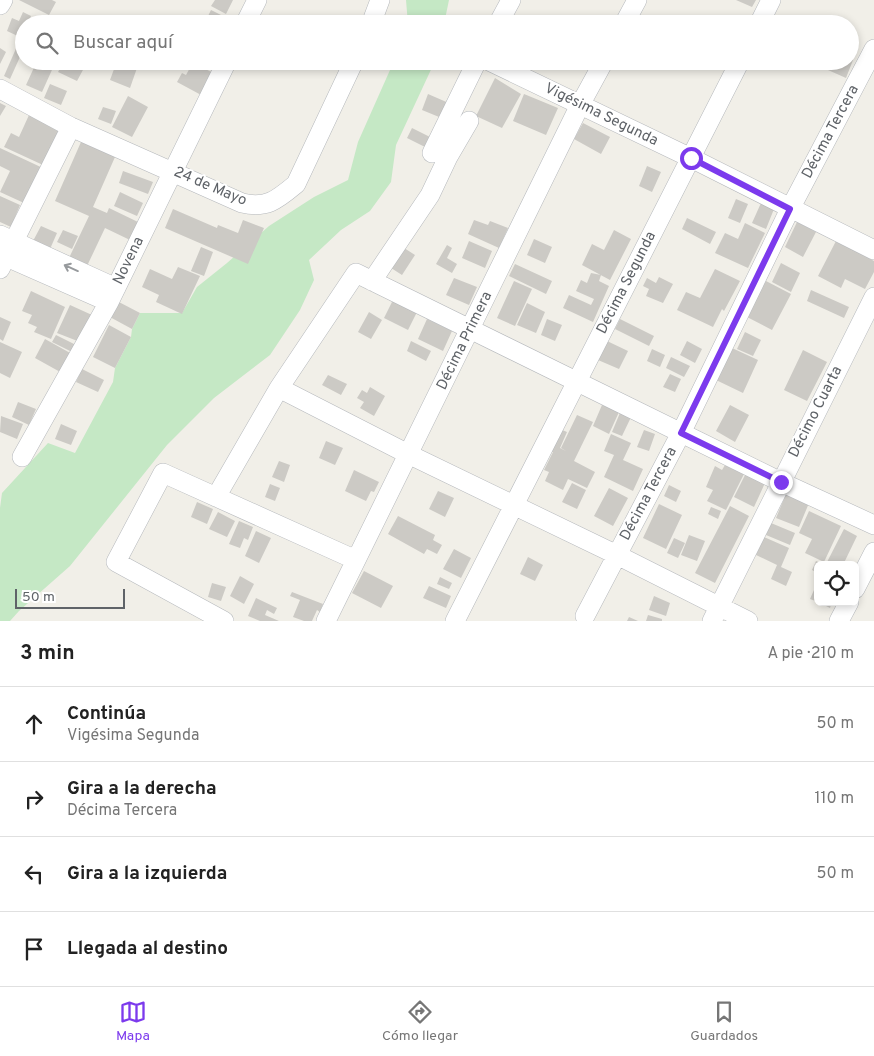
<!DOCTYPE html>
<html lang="es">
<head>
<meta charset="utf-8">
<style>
  :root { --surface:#fff; --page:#f2f2f2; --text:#222; --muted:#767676; --line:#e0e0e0; --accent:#7c3aed }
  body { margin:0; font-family:Overpass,sans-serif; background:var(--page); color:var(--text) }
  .controls { position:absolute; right:15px; bottom:15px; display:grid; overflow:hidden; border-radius:8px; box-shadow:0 2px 8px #0003 }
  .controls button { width:45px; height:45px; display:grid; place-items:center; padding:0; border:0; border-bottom:1px solid var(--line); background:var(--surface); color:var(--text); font:25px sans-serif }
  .scale { position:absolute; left:15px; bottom:12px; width:110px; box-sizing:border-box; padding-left:5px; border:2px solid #5f6368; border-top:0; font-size:14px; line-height:18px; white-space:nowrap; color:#5f6368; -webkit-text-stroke:4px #fff; paint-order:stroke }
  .stop { position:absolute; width:15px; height:15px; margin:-11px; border:4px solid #7c3aed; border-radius:50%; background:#fff }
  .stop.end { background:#7c3aed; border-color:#fff; box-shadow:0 1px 5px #0008 }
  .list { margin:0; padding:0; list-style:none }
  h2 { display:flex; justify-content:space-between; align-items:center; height:65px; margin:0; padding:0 20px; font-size:21px }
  h2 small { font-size:16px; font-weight:400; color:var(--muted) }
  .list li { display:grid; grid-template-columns:32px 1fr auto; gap:15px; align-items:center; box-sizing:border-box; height:75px; padding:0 20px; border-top:1px solid var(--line) }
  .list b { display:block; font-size:19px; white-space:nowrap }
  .list p { margin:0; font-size:16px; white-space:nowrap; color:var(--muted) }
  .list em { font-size:16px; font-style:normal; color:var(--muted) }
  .icon { flex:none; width:28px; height:28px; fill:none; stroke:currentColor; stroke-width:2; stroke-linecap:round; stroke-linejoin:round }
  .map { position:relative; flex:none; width:874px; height:621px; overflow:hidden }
  .search { position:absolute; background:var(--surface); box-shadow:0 2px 8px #0003; left:15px; right:15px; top:15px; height:55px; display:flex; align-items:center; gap:12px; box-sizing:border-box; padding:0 18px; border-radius:28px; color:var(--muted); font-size:19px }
  .sheet { height:365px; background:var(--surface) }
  nav { display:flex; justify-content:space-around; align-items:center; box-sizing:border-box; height:70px; border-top:1px solid var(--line); background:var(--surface); font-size:14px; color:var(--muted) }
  nav a { display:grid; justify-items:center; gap:2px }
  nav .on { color:var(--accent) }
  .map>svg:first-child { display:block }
</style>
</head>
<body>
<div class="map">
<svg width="874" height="621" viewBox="0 0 874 621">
  <rect width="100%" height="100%" fill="#f1efe8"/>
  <path fill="#c5e8c5" d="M406,0H449L444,24H408Z
    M394,61H435L396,145L391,182L370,211L341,230L309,260L314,280L300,310L270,355L214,398L167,445L70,566L19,611L10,621H0V508L2,493L48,443L75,453L113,382L115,368L131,337L132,329L140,313H182L197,287L227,263L269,226L314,197L348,180L358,142Z"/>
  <path fill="#cccac5" d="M19,0H52L56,2L49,15Z
    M215,0H233L226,14L211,6Z
    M736,0H756L752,7Z
    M211,10L229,19L226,24H209L205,22Z
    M23,12L31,16L28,24H24V34L22,38L7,31L12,18L19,21Z
    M18,44L24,46V48L10,79L4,76Z
    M0,48L6,52L0,64Z
    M850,59L853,60L846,78L819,66L821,61H850Z
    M37,61H56L42,92L26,85Z
    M64,61H70L84,68L77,81L58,72Z
    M117,61L137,68L130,88L110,80Z
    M143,61H154L150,69L141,65Z
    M187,61H200L198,65L215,74L203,96L177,82L182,73L186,75L192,64Z
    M447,61H461L459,68L447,63Z
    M495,78L521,94L502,128L476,116Z
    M50,84L67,91L61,105L44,98Z
    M428,94L451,104L444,119L422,110Z
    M524,94L558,108L546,135L513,121Z
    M128,96L148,107L132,137L112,127Z
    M0,103L6,106L0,116Z
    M103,107L116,111L111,124L98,119Z
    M29,115L60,129L43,165L4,147L11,133L19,137Z
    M583,123L610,137L601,154L574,139Z
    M412,128L430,137L425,147L407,138Z
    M81,142L115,157L93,207L107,213L109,208L138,222L130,240L105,228L87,266L69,258L89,216L55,201Z
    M0,148L45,169L24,203L0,192L10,171L0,166Z
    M647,166L661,172L652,192L639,186Z
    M123,171L153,182L148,194L119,183Z
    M120,192L143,203L137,216L114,206Z
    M0,196L20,205L11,227L0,222Z
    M736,199L748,204L740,223L728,218Z
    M761,203L774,209L766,229L752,223Z
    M173,209L217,228L218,225L238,233L243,220L264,228L248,264L165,228Z
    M687,218L716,232L710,244L682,229Z
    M474,220L488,225L490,221L508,228L499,248L468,234Z
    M797,222L816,232L803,257L785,247Z
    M745,223L765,233L748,268L715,253L725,233L738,239Z
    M41,226L57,233L50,249L33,241Z
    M63,230L78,236L72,249L57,242Z
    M614,230L631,239L610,280L582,265L592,244L604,250Z
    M534,239L552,247L545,263L527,255Z
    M469,241L492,251L485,268L462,258Z
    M836,241L874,261V272L865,289L845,279L841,288L818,276Z
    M447,245L452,248L447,258L457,264L452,273L436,264Z
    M401,246L415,255L402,275L388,266Z
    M201,247L213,252L204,276L191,271Z
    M781,263L800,273L791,292L772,282Z
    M515,264L552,281L546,294L509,276Z
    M178,267L200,276L182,314L156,302L159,295L142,287L150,269L172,279Z
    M715,269L740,281L724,311L722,309L713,327L677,310L686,292L700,298Z
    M591,273L601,275L599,281L609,286L593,322L563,308L569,295L591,305L594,299L576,291L581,280L587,283Z
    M659,277L673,284L663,303L646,296L649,289L643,286L647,278L656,283Z
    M454,278L477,287L469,305L446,295Z
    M514,281L532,289L515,326L497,318Z
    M766,281L791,294L772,330L747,317Z
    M811,290L849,307L844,318L807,301Z
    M31,291L65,307L51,339L34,332L37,327L28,323L32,315L22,311Z
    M394,298L418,310L408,330L384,318Z
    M117,301L140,313L132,329L108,316Z
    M527,303L545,312L536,333L517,325Z
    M70,305L92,315L80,342L57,333Z
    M369,312L382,320L371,339L358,332Z
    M0,317L11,322L3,341L0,339Z
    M427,319L452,331L443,351L418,339Z
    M547,319L562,325L555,341L541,335Z
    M620,319L654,336L649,346L615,329Z
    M109,325L131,337L115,368L93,357Z
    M745,332L761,340L753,356L737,349Z
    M56,335L76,345L72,352L52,342Z
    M45,339L72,354L62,373L35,358Z
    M411,341L431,351L426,361L407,351Z
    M607,341L628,351L619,369L598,360Z
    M687,341L702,349L695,363L680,355Z
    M0,342L22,352L10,378L0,373Z
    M732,348L758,360L743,393L716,380Z
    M652,349L665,355L660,367L647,361Z
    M803,350L827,362L807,401L784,390Z
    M671,357L690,366L684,377L666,368Z
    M82,369L104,380L98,392L76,382Z
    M670,374L681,379L675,392L663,387Z
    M328,375L347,384L341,395L322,385Z
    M370,387L385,396L374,416L360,408L364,402L357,398L362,390L367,393Z
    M18,402L36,409L29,425L12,417Z
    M602,405L619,412L609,434L593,426Z
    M730,405L749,415L735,442L716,431Z
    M622,408L633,413L622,436L612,432Z
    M577,415L593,422L574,461L595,472L587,488L568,479L563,490L545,481L549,472L544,470L553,452L550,451L560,429L567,432L560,448L566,451L561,448Z
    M1,416L23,424L17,439L0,432Z
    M61,424L77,431L71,445L55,439Z
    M644,430L655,434L649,451L637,447Z
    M611,434L631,443L623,460L643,469L633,491L604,477L614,455L604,451Z
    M326,441L343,448L335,465L319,458Z
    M279,461L290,465L284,482L272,477Z
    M725,465L744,474L726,510L707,501L713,490L706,487L715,466L722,470Z
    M354,470L379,482L374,492L371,491L366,501L345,491Z
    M746,473L765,483L754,507L734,497Z
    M572,483L586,490L577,509L562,502Z
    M270,484L280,488L275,501L265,497Z
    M669,485L681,491L676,502L664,496Z
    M609,488L628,498L613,526L594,516Z
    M438,491L454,498L445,517L429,509Z
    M786,494L809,503L799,527L776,518Z
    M197,502L213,509L207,524L191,517Z
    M659,504L682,515L666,549L643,538Z
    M730,506L749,516L715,583L695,573Z
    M711,507L721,511L718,519L708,514Z
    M809,511L841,526L824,562L805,553L812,539L799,533Z
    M218,512L235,521L227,537L209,529Z
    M398,516L435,535L433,540L442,545L437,554L427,549L424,554L388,534Z
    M239,521L253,527L248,540L244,538L240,548L229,544Z
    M771,523L795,533L790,545L766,535Z
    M844,529L857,536L843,565H828L826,564Z
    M256,531L271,538L259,563L245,556Z
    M689,535L705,541L697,561L681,555Z
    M764,537L789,548L781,567L792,572L786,586L771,579L777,565L756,555Z
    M674,538L685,543L678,558L667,553Z
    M454,549L471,558L461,578L443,569Z
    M528,557L543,565L535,581L520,574Z
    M816,561L825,565H818V573L812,570Z
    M364,571L393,586L381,608L352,593Z
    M240,576L254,584L244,604L230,596Z
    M440,577L452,583L449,589L437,584Z
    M818,581V602L810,599Z
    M212,583L226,587L221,601L208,597Z
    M429,586L451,596L446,608L423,598Z
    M292,592L323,604L320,612L317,610L312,621H304L293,617L300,600L290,596Z
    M654,596L670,603L666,616L649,610Z
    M256,598L277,608L274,614L267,610L265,615L279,621H260L248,616Z
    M818,602H832L830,608Z
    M648,615L662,619V621H646Z
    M629,617L638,621H627Z"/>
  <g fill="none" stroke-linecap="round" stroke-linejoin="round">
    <defs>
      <path id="minor" d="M0,5L3,0
        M245,24L257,0
        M371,24L380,0
        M498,24L511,0
        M624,24L637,0
        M759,24L771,0
        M489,61L691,158L874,250
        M0,89L71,127L242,203C267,209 278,199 296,184L354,61
        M432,153L477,61
        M448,157L469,121
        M0,235L116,288
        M0,254L109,302
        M0,269L71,127
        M372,281L430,195L448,157L435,148
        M279,388L408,454L617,555L748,621
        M22,457L109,302L227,61
        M216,497L279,388L356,273L781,482L874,525
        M855,589L874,552
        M585,616L681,433L790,209L874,49
        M224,621L116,562L163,473L356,560
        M326,621L580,105L604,61
        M455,621L740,61
        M712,621L874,297
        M839,621L849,602"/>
    </defs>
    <use href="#minor" stroke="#b5b8bc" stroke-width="20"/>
    <use href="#minor" stroke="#fff" stroke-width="19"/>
  </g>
  <defs><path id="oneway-shaft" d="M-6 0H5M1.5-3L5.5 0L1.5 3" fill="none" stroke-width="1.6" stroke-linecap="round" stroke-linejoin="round" transform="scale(1.25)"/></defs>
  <use stroke="#979a9d" href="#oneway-shaft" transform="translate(71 268) rotate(-156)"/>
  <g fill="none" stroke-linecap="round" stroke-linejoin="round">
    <path stroke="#7c3aed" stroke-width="6" d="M691,158L790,209L681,433L781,482"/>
  </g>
  <g text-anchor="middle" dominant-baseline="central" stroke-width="4" stroke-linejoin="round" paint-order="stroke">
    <g font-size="15" fill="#5f6368" stroke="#fff">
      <text transform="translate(601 115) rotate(26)">Vigésima Segunda</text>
      <text transform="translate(831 132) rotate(-62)">Décima Tercera</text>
      <text transform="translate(210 187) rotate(23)">24 de Mayo</text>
      <text transform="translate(129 261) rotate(-64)">Novena</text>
      <text transform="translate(627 283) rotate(-63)">Décima Segunda</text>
      <text transform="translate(465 341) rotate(-64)">Décima Primera</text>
      <text transform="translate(816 412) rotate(-63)">Décimo Cuarta</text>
      <text transform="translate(649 494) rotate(-62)">Décima Tercera</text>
    </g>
  </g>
</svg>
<div class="controls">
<button><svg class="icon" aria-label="locate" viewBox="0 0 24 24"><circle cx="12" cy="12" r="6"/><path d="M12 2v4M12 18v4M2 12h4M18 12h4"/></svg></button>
</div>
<div class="scale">50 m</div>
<div class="stop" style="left:691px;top:158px"></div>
<div class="stop end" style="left:781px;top:482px"></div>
<div class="search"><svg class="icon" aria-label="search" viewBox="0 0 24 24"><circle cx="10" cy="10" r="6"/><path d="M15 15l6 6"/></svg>Buscar aquí</div>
</div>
<section class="sheet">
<h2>3 min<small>A pie · 210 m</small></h2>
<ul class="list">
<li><svg class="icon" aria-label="ahead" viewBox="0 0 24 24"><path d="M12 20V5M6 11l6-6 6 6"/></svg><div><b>Continúa</b><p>Vigésima Segunda</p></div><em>50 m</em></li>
<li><svg class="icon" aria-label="right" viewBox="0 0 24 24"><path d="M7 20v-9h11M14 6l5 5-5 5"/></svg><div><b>Gira a la derecha</b><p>Décima Tercera</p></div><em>110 m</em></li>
<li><svg class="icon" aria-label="left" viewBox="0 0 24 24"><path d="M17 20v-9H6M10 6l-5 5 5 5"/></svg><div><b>Gira a la izquierda</b></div><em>50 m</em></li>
<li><svg class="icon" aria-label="arrive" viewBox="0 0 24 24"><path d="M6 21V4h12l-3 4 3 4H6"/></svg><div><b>Llegada al destino</b></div></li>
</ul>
</section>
<nav>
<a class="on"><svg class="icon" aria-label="map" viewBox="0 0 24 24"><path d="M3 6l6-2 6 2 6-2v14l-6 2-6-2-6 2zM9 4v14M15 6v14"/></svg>Mapa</a>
<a><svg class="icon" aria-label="directions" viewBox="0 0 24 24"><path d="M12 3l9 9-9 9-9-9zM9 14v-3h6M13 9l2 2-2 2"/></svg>Cómo llegar</a>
<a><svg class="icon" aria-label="saved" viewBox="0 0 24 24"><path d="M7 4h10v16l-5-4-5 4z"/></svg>Guardados</a>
</nav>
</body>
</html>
